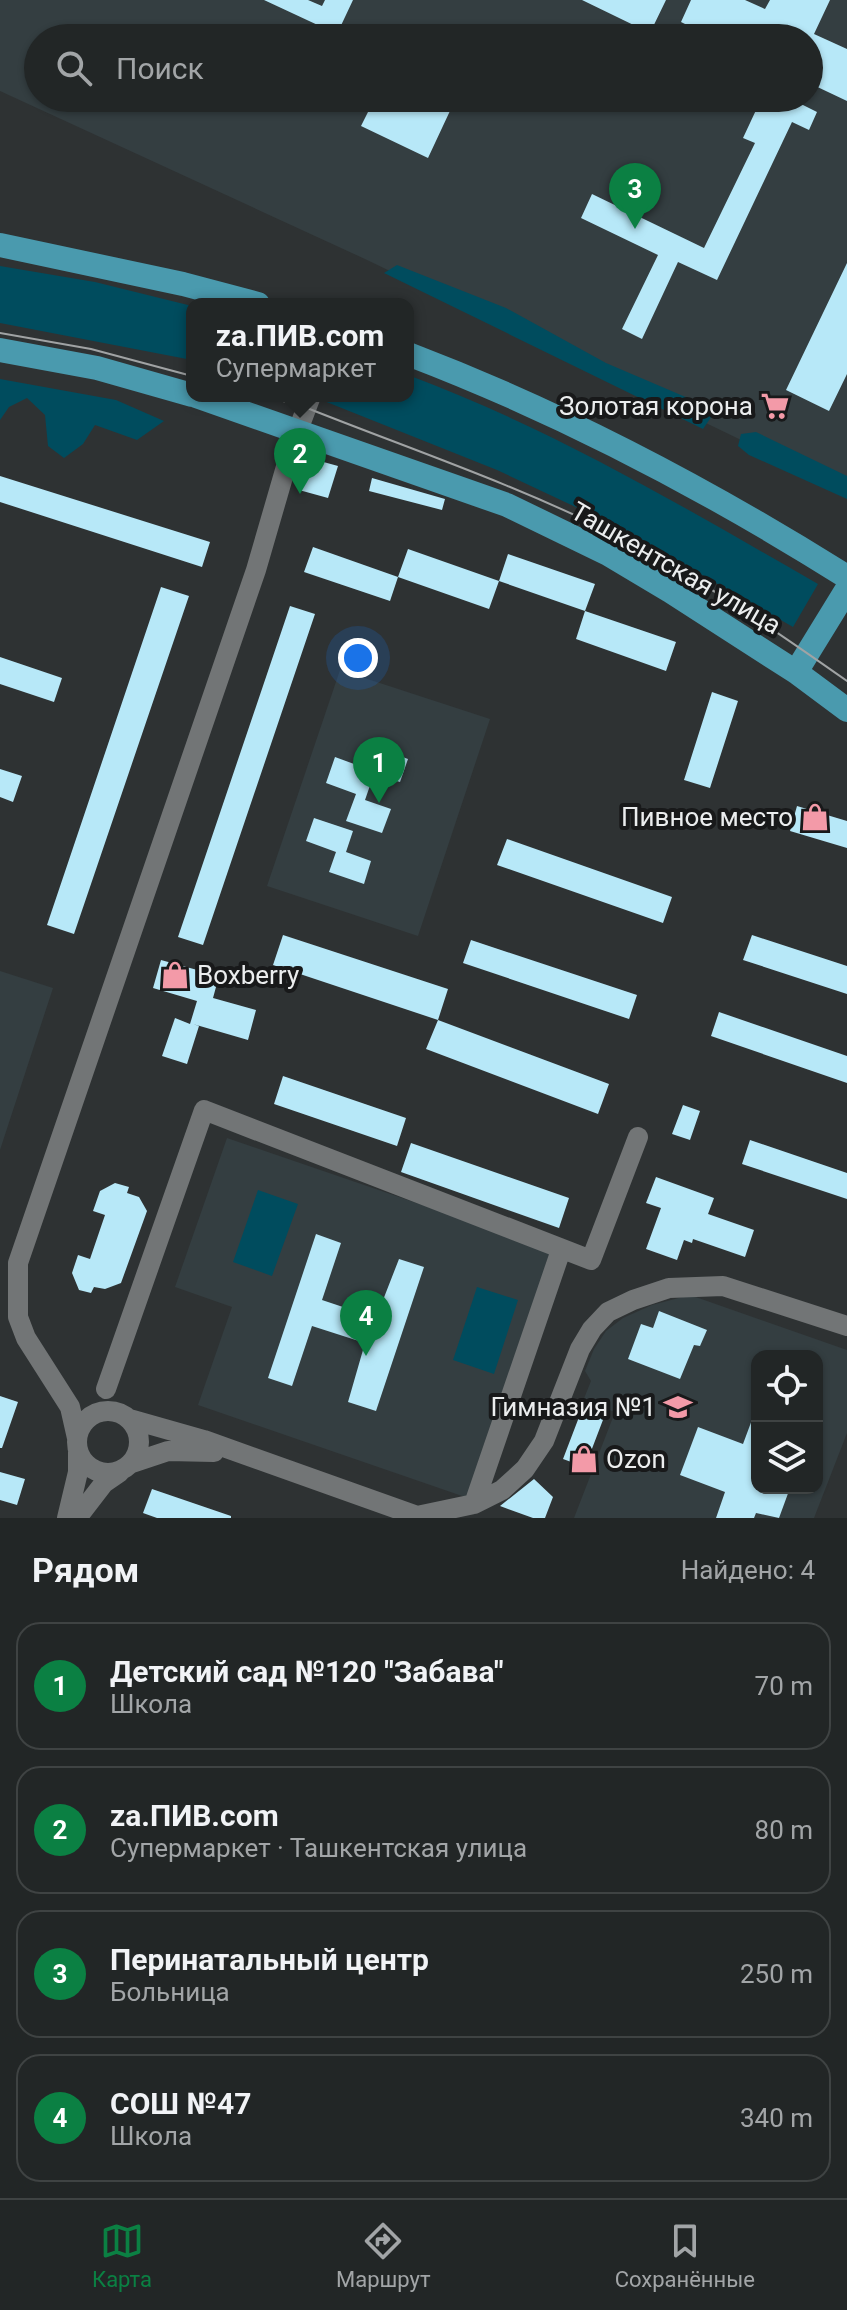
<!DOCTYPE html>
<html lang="ru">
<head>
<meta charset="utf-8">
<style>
  :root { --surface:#222626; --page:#2a2e2e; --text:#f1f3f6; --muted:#a2a5a7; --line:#3f4343; --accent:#0b8043 }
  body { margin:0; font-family:Roboto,sans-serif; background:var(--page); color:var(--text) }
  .controls { position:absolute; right:24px; bottom:24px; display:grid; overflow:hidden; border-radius:16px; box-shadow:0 2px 6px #0004 }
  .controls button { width:72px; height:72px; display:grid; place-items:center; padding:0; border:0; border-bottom:2px solid var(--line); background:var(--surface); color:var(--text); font:40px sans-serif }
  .you { position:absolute; left:358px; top:658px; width:28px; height:28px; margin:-20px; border:6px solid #fff; border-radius:50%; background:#1a73e8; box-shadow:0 0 0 12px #1a73e833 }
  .badge { display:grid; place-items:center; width:52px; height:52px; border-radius:50%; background:var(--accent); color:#fff; font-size:26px; font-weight:700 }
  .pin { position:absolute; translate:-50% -66px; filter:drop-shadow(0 2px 4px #0008) }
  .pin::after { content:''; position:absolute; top:42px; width:28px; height:24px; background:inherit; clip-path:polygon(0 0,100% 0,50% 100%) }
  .popup { position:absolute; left:186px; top:298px; width:228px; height:104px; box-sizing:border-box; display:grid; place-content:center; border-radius:16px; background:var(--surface); filter:drop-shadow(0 2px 6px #0005); font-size:26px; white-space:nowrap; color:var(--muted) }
  .popup b { font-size:30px; color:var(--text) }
  .popup::after { content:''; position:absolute; left:50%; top:100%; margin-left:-16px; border:16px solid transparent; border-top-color:var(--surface) }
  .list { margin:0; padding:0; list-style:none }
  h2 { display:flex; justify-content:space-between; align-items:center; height:104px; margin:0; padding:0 32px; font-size:34px }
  h2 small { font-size:26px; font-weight:400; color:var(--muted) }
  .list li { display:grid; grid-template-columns:52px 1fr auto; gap:24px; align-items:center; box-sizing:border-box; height:128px; margin:0 16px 16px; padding:0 16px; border:2px solid var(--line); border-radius:24px }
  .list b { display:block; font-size:30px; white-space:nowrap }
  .list p { margin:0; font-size:26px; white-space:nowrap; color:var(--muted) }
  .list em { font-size:26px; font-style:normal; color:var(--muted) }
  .icon { flex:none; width:44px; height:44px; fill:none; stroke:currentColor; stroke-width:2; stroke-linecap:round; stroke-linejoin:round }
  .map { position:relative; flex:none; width:847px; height:1518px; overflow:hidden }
  .search { position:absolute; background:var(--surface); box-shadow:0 2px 6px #0004; left:24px; right:24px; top:24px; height:88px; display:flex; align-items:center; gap:20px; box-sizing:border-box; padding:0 28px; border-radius:44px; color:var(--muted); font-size:30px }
  .sheet { height:680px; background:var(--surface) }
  nav { display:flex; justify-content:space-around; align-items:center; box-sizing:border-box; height:112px; border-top:2px solid var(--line); background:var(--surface); font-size:22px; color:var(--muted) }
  nav a { display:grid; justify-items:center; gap:4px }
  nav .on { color:var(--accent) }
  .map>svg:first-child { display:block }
</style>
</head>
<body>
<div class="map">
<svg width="847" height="1518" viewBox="0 0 847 1518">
  <rect width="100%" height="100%" fill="#2e3233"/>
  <path fill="#343e41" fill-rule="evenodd" d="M0,0H847V491L365,259L0,91ZM38,38H809V98H38Z
    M340,670L490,719L418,936L267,886Z
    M0,971L53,988L0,1150Z
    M227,1138L554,1250L468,1498L198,1405L232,1307L175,1287Z
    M690,1295L847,1350V1433L814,1518H574L615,1412L583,1401L591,1381L585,1371L594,1349L606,1331L623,1318L652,1305ZM757,1356H817V1488H757Z"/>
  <path fill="#004c5e" d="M397,265L506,308L606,363L716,410L703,429L384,273Z
    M0,266L95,282L192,306V360L0,323Z
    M408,375C553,429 684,507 818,584L793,627L616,526L497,470L319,399L408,396Z
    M0,379L116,400L164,421L137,440L95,425L83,444L64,458L48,446L45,415L27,398L9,407L0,420Z
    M756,432L847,476V499L749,455L738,446L741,434Z
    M258,1190L298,1204L272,1276L233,1262Z
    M477,1287L518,1300L494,1374L453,1360Z"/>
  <path fill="#b7e8f8" d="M264,0H308L322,6L325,0H353L337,34Z
    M582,0H666L650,33Z
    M691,0H745L765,9L770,0H830L814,34L847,49V101L809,83V38H713L681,22Z
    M375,98H456L428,158L361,126Z
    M737,98H799L797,102L817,112L809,130L792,122L717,280L678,262L642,339L622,329L658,255L581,218L592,194L704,248L755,143L743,138L757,108Z
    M847,263V374L829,411L786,390Z
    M309,458L338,466L328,498L299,490Z
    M0,476L210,542L202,567L0,502Z
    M372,478L445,499L442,510L369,491Z
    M313,547L398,577L390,601L304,572Z
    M408,549L499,581L489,609L398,577Z
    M508,554L595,584L585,611L499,581Z
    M161,587L189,596L74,934L47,925Z
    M290,606L315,614L203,945L178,937Z
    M585,611L676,642L666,671L576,639Z
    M0,657L62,678L54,702L0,684Z
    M712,692L738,701L710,788L684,780Z
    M373,746L408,759L400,782L374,774L365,800L391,809L382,833L346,821L356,794L326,783L335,757L365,768Z
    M0,769L22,776L13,802L0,797Z
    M797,806L847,821V848L790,831Z
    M314,818L353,831L346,852L371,861L364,884L329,872L336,852L306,841Z
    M507,839L672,897L663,923L497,865Z
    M283,935L448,989L438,1020L273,965Z
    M752,935L847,966V994L743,960Z
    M471,940L637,995L629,1019L463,963Z
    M161,960L219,976L213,998L256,1010L248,1040L193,1024L199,1026L187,1064L162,1056L175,1018L190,1024L197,1001L153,988Z
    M719,1012L847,1056V1083L711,1036Z
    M438,1020L609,1084L598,1114L426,1049Z
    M283,1076L406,1118L397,1146L274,1104Z
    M683,1105L700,1111L690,1140L672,1134Z
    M750,1140L847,1173V1199L742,1164Z
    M411,1143L569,1198L559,1228L401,1172Z
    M656,1177L714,1198L708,1214L754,1230L745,1257L693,1239L692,1243L684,1240L677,1260L646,1249L661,1208L646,1203Z
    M115,1183L129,1187L127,1193L139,1197L147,1211L121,1283L105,1289L94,1287L91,1293L79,1290L72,1273L78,1255L90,1259L105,1215L93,1211L100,1191Z
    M316,1234L341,1243L322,1300L376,1318L399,1259L424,1267L376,1411L348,1402L365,1343L312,1326L292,1386L268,1378Z
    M659,1311L707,1330L700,1346L694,1345L680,1379L628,1359L641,1324L653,1328Z
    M0,1396L18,1402L2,1448H0Z
    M584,1404L606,1412L585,1467L563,1459Z
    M756,1409L757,1488H790L779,1518L756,1513L754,1518H716L725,1492L680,1475L698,1427L743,1444Z
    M0,1472L25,1479L17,1505L0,1500Z
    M534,1479L553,1497L545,1518H533L500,1506Z
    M152,1489L231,1516V1518H157L143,1513Z"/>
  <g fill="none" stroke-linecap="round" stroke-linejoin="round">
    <path stroke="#727576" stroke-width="20" d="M106,1389L204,1110L591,1260L638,1137
      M77 1442a31 31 0 1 1 62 0a31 31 0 1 1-62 0Z
      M130,1419L204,1440L417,1516L474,1504L502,1490L525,1469L544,1441L580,1349L592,1329L608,1312L633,1300L669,1288L723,1286L847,1326
      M77,1438L70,1407L26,1338L18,1317V1263L256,570L292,446L311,396
      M132,1463L168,1451L214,1452
      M474,1504L561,1250
      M67,1518L78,1472V1452
      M77,1518L104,1483L120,1472"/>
    <path stroke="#4a9aae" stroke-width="24" d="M0,245L183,284L258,304
      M0,350L97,368L192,395
      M408,354C563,413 707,489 847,577
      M196,396L507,505L608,554L670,591L796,672L847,710
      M796,672L847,589"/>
    <path stroke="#a0a3a4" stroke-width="2" d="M0,333L91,349L192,376
      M266,396L307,408C410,449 517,485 616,535C696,576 773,629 847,681"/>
  </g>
  <defs>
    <symbol id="supermarket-bare" viewBox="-9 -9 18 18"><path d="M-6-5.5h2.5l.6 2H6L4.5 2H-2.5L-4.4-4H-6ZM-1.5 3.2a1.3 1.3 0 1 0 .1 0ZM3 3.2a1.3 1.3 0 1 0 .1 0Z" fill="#f39aa8" stroke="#18191a" stroke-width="2.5" paint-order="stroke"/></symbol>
    <symbol id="shop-bare" viewBox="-9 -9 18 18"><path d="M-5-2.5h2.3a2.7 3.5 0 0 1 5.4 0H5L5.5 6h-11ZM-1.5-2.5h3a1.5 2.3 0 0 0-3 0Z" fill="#f39aa8" stroke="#18191a" stroke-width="2.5" paint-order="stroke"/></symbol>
    <symbol id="school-bare" viewBox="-9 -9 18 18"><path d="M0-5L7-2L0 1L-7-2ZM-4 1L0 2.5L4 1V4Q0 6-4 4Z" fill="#f39aa8" stroke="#18191a" stroke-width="2.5" paint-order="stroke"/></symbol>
  </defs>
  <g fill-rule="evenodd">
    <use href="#supermarket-bare" x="755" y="386" width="40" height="40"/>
    <use href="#shop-bare" x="795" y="797" width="40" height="40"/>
    <use href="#shop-bare" x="155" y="955" width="40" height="40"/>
    <use href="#school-bare" x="658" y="1387" width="40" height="40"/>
    <use href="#shop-bare" x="564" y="1439" width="40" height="40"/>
  </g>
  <g text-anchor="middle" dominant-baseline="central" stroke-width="8" stroke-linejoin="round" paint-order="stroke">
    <g font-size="26" fill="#ebedee" stroke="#18191a" text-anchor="end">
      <text x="753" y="406">Золотая корона</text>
      <text x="793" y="817">Пивное место</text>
      <text x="197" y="975" text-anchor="start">Boxberry</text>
      <text x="656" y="1407">Гимназия №1</text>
      <text x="606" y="1459" text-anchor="start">Ozon</text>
    </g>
    <g font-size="26" fill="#ebedee" stroke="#18191a">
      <text transform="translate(676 568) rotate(30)">Ташкентская улица</text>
    </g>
  </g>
</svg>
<div class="controls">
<button><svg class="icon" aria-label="locate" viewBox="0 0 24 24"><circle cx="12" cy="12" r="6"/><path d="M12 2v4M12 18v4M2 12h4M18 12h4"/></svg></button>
<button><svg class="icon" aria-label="layers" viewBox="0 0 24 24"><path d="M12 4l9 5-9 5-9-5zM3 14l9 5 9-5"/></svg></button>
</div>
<div class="you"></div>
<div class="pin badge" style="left:379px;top:803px">1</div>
<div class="pin badge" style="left:300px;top:494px">2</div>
<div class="popup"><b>za.ПИВ.com</b>Супермаркет</div>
<div class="pin badge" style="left:635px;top:229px">3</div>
<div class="pin badge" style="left:366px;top:1356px">4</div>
<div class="search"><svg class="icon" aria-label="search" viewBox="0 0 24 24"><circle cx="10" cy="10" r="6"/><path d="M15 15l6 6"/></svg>Поиск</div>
</div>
<section class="sheet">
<h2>Рядом<small>Найдено: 4</small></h2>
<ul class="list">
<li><span class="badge">1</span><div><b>Детский сад №120 &quot;Забава&quot;</b><p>Школа</p></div><em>70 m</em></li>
<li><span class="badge">2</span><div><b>za.ПИВ.com</b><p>Супермаркет · Ташкентская улица</p></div><em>80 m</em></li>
<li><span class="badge">3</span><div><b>Перинатальный центр</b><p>Больница</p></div><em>250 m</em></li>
<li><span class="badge">4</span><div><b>СОШ №47</b><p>Школа</p></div><em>340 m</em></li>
</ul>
</section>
<nav>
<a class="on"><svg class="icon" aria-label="map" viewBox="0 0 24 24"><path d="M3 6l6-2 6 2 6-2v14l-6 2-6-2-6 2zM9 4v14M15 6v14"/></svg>Карта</a>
<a><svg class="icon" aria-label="directions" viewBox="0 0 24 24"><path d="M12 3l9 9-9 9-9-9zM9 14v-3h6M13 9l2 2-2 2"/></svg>Маршрут</a>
<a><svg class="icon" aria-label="saved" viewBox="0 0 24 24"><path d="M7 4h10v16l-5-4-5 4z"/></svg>Сохранённые</a>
</nav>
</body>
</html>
